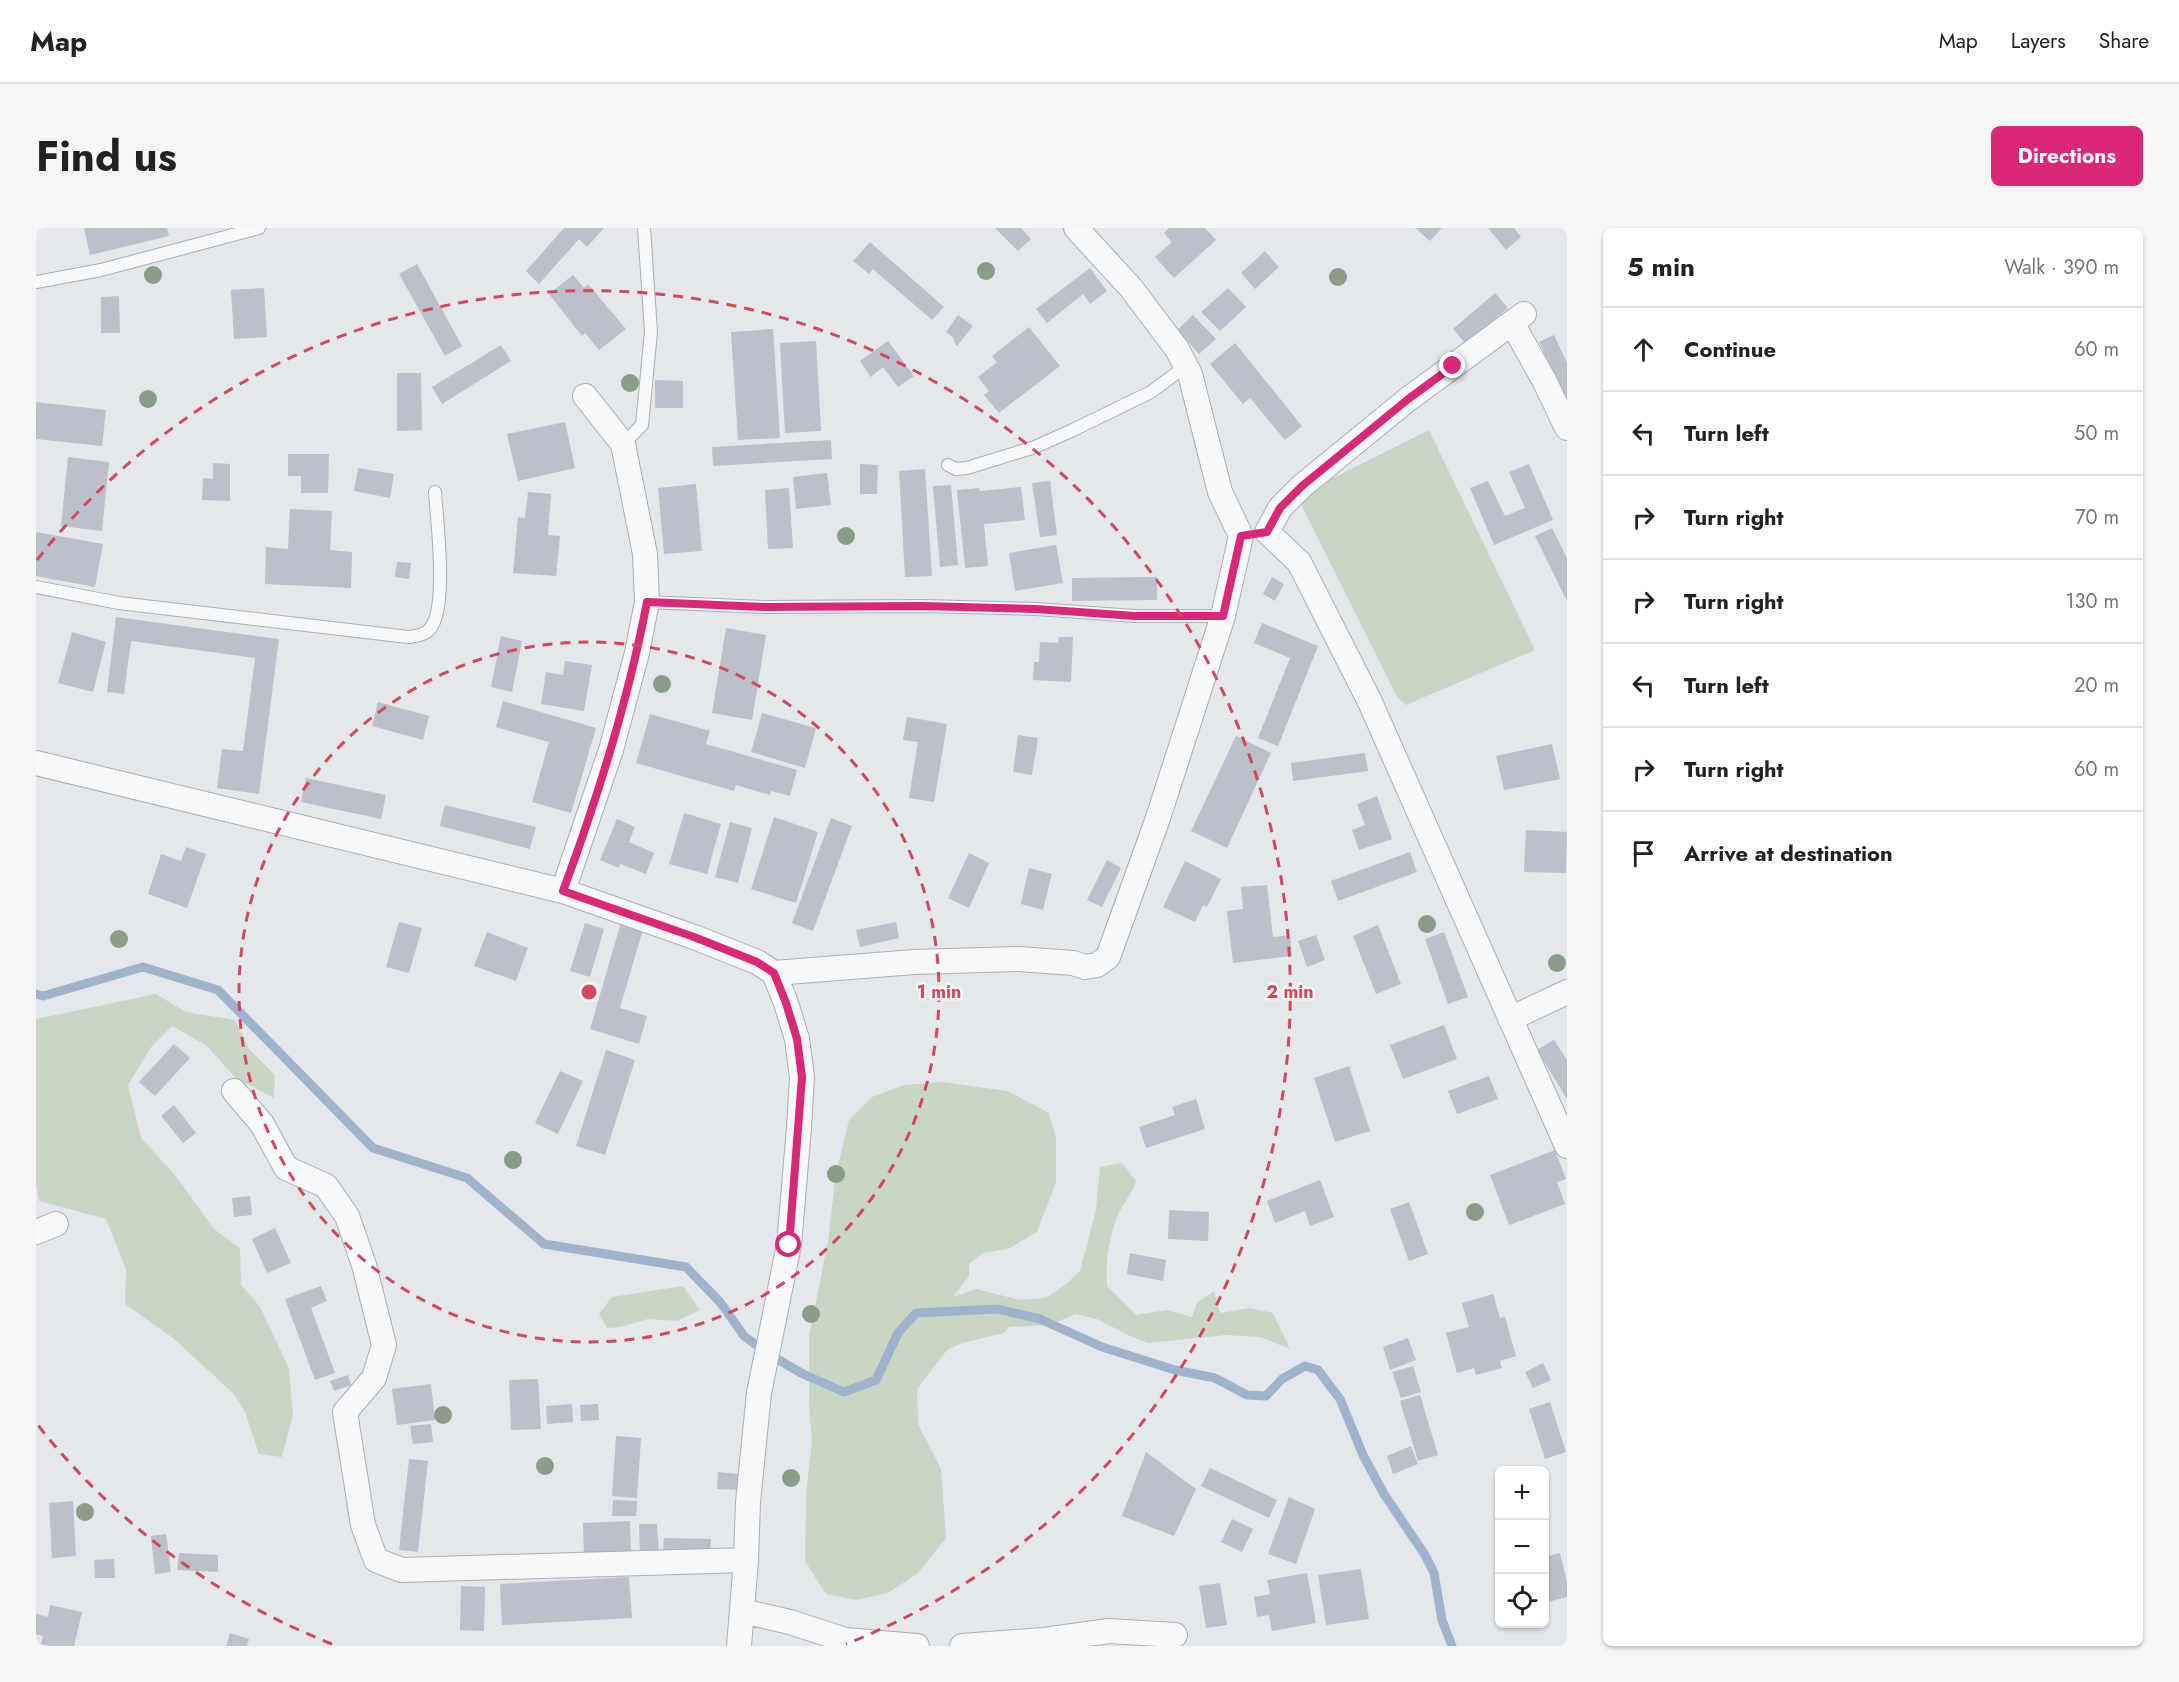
<!DOCTYPE html>
<html lang="en">
<head>
<meta charset="utf-8">
<style>
  :root { --surface:#fff; --page:#f6f6f6; --text:#222; --muted:#767676; --line:#e0e0e0; --accent:#db2777 }
  body { margin:0; font-family:Jost,sans-serif; background:var(--page); color:var(--text) }
  .controls { position:absolute; right:18px; bottom:18px; display:grid; overflow:hidden; border-radius:9px; box-shadow:0 2px 4px #0004 }
  .controls button { width:54px; height:54px; display:grid; place-items:center; padding:0; border:0; border-bottom:2px solid var(--line); background:var(--surface); color:var(--text); font:30px sans-serif }
  .stop { position:absolute; width:18px; height:18px; margin:-14px; border:4px solid #db2777; border-radius:50%; background:#fff }
  .stop.end { background:#db2777; border-color:#fff; box-shadow:0 2px 6px #0008 }
  .list { margin:0; padding:0; list-style:none }
  h2 { display:flex; justify-content:space-between; align-items:center; height:78px; margin:0; padding:0 24px; font-size:26px }
  h2 small { font-size:20px; font-weight:400; color:var(--muted) }
  .list li { display:grid; grid-template-columns:39px 1fr auto; gap:18px; align-items:center; box-sizing:border-box; height:84px; padding:0 24px; border-top:2px solid var(--line) }
  .list b { display:block; font-size:22px; white-space:nowrap }
  .list em { font-size:20px; font-style:normal; color:var(--muted) }
  .icon { flex:none; width:33px; height:33px; fill:none; stroke:currentColor; stroke-width:2; stroke-linecap:round; stroke-linejoin:round }
  .map { position:relative; flex:none; width:1531px; height:1418px; overflow:hidden; border-radius:9px }
  header { display:flex; align-items:center; gap:36px; box-sizing:border-box; height:84px; padding:0 30px; background:var(--surface); border-bottom:2px solid var(--line) }
  header strong { font-size:28px }
  nav { display:flex; gap:33px; margin-inline-start:auto; font-size:21px }
  .intro { display:flex; align-items:center; justify-content:space-between; box-sizing:border-box; height:144px; padding:0 36px }
  h1 { margin:0; font-size:42px }
  .button { padding:15px 27px; border-radius:9px; background:var(--accent); color:#fff; font-size:21px; font-weight:700 }
  main { display:flex; gap:36px; padding:0 36px }
  aside { flex:1; background:var(--surface); border-radius:9px; box-shadow:0 2px 4px #0004 }
  .map>svg:first-child { display:block }
</style>
</head>
<body>
<header>
<strong>Map</strong>
<nav><a>Map</a><a>Layers</a><a>Share</a></nav>
</header>
<div class="intro"><h1>Find us</h1><a class="button">Directions</a></div>
<main>
<div class="map">
<svg width="1531" height="1418" viewBox="0 0 1531 1418">
  <rect width="100%" height="100%" fill="#e4e7ec"/>
  <path fill="#c9d6c5" d="M1393,202L1499,422L1370,477L1361,469L1261,268Z
    M120,766L150,784L199,792L213,821L239,847L238,870L200,850L171,818L136,798L116,818L92,857L105,910L139,947L178,1001L204,1020L205,1057L224,1079L253,1140L257,1186L246,1229L223,1226L209,1184L198,1166L137,1110L89,1076L90,1041L70,991L3,973L0,956V791Z
    M906,854L972,863L1013,885L1020,911V954L1001,1004L972,1021L947,1025L933,1036V1048L917,1069L940,1061L984,1072L1010,1070L1030,1056L1044,1043L1060,982L1064,939L1086,935L1100,953C1096,966 1087,975 1082,987C1072,1011 1070,1033 1071,1058L1100,1087L1131,1082L1156,1089L1161,1075L1178,1063L1184,1085L1214,1080L1237,1085L1254,1121L1224,1109L1190,1107L1112,1115L1092,1107L1061,1091L1040,1086L1013,1097L973,1099L968,1105L926,1115L911,1122L881,1161L882,1196L905,1241L910,1310L882,1345L852,1365L820,1372L790,1366L769,1333L770,1267L776,1211L773,1176V1109L792,1013L800,946L813,892L836,869L868,857Z
    M647,1058L664,1082L641,1093L612,1091L585,1099L571,1100L563,1086L576,1069Z"/>
  <g fill="none" stroke-linecap="round" stroke-linejoin="round">
    <path stroke="#9fb4cc" stroke-width="9" d="M0,766L7,768L107,739L182,762L337,920L431,950L508,1016L650,1039L684,1074L708,1108L731,1125L767,1146L808,1164L840,1152L862,1105L880,1085L961,1081L1004,1091L1066,1119L1139,1142L1179,1150L1211,1167L1230,1168L1246,1151L1269,1138L1282,1142L1304,1171L1327,1227L1348,1266L1389,1327L1398,1345L1406,1392L1416,1418"/>
  </g>
  <path fill="#bbc0ca" d="M48,0H131L133,8L54,27Z
    M528,0H568L551,19L543,11L503,56L490,43Z
    M959,0H985L995,11L982,23Z
    M1133,0H1169L1180,12L1138,50L1119,29L1136,14L1128,5Z
    M1379,0H1406L1394,13Z
    M1452,0H1478L1485,9L1470,22Z
    M834,14L908,79L896,92L837,41L833,46L817,33Z
    M1229,23L1243,39L1219,61L1205,45Z
    M381,36L426,118L409,128L363,46Z
    M1054,40L1071,63L1054,76L1047,66L1011,95L1000,81Z
    M537,47L548,60L552,56L590,101L563,122L549,105L546,108L513,66Z
    M228,60L231,109L198,111L195,62Z
    M1192,60L1210,79L1184,103L1165,84Z
    M1459,65L1472,80L1430,116L1417,101Z
    M83,68L84,105H65V69Z
    M922,87L937,98L921,118L919,116L917,109L910,104Z
    M1157,87L1180,111L1163,126L1141,102Z
    M993,99L1024,138L963,185L948,167L953,163L942,149L961,134L956,128Z
    M737,101L744,210L702,212L695,104Z
    M1518,107L1531,135V174L1503,114Z
    M780,113L785,203L749,205L744,115Z
    M852,113L878,148L862,159L847,139L835,149L824,133Z
    M1199,115L1266,198L1249,212L1214,170L1207,176L1174,136Z
    M465,117L475,133L406,176L396,159Z
    M361,145H385L386,202L361,203Z
    M619,152L647,153V180H619Z
    M0,174L70,182L66,218L0,211Z
    M529,194L539,240L482,253L471,206Z
    M795,212L796,231L677,238L676,219Z
    M252,226H293L292,265H265V248H252Z
    M32,229L73,234L66,303L25,298Z
    M177,235L194,236V273L166,272L167,250L177,251Z
    M824,236L842,237L841,266H824Z
    M1493,236L1517,292L1458,317L1434,260L1452,253L1469,288L1489,280L1473,244Z
    M322,240L358,246L354,270L318,263Z
    M889,241L896,348L869,349L863,243Z
    M791,245L795,277L760,281L757,249Z
    M1014,253L1021,307L1004,309L996,255Z
    M660,256L666,323L628,326L622,260Z
    M915,257L922,337L904,339L897,258Z
    M985,259L989,292L948,296L952,338L929,340L921,262L943,260L944,263Z
    M753,260L757,320L732,321L729,262Z
    M492,264L515,266L512,307L524,308L520,348L477,345L482,289L489,290Z
    M254,281L296,283L294,322L316,324L315,360L229,356L230,319L252,321Z
    M1516,300L1531,330V373L1499,308Z
    M0,304L67,316L59,359L0,348Z
    M1020,317L1027,355L979,363L973,325Z
    M361,334L375,335L373,351L359,349Z
    M1121,349V372L1036,373V350Z
    M1236,349L1248,356L1239,373L1227,366Z
    M80,389L243,411L223,566L181,560L186,521L207,523L219,430L95,413L88,466L71,464Z
    M1226,395L1282,418L1242,518L1222,510L1254,430L1218,415Z
    M690,400L730,407L716,492L676,485Z
    M36,404L70,414L57,464L22,455Z
    M465,408L486,413L476,464L455,459Z
    M1023,409H1037L1035,454L997,452L998,434H1003L1004,414L1022,415Z
    M529,433L556,437L548,483L505,476L510,444L527,447Z
    M467,473L560,500L535,585L496,574L513,514L460,499Z
    M342,474L393,488L387,512L336,498Z
    M726,485L780,500L769,540L715,524Z
    M614,486L674,503L670,516L761,542L754,568L735,563L734,567L700,557L698,563L600,535Z
    M871,489L911,496L898,574L873,570L882,514L867,512Z
    M982,507L1002,510L996,547L977,544Z
    M1200,508L1235,525L1191,620L1155,603Z
    M1516,516L1524,551L1468,562L1460,528Z
    M1329,525L1332,543L1257,553L1255,535Z
    M270,550L350,567L345,591L265,574Z
    M1341,568L1356,611L1323,622L1316,602L1329,597L1321,576Z
    M409,577L500,599L494,621L404,598Z
    M648,585L685,596L671,646L633,636Z
    M738,589L782,604L760,675L715,661Z
    M795,590L816,598L777,703L756,695Z
    M581,591L599,599L593,614L618,625L610,646L584,636L583,640L564,632Z
    M694,594L716,600L702,655L679,649Z
    M1490,602L1531,604L1530,645L1488,644Z
    M150,619L170,626L151,680L112,666L125,626L145,633Z
    M1374,624L1381,644L1302,673L1295,653Z
    M933,625L953,635L933,680L912,670Z
    M1071,632L1085,640L1066,679L1051,672Z
    M1149,633L1185,651L1171,679L1167,677L1159,694L1127,679Z
    M993,640L1016,646L1007,682L985,676Z
    M1231,657L1237,709L1254,707L1256,728L1197,735L1191,683L1207,681L1205,659Z
    M586,691L608,698L584,780L611,788L603,816L554,801Z
    M363,694L386,700L373,745L350,739Z
    M860,694L863,710L824,719L820,702Z
    M549,695L568,701L554,749L534,743Z
    M1342,697L1365,756L1340,766L1317,708Z
    M451,704L492,720L480,753L438,738Z
    M1408,704L1432,769L1412,776L1389,711Z
    M1280,707L1289,732L1271,739L1262,713Z
    M1408,797L1421,831L1367,851L1354,817Z
    M1518,812L1531,832V871L1501,822Z
    M138,816L154,830L119,868L103,854Z
    M570,822L599,832L569,927L540,918Z
    M1313,838L1334,903L1299,914L1278,850Z
    M524,843L547,853L522,906L499,895Z
    M1453,848L1462,871L1421,886L1412,863Z
    M1160,871L1169,901L1110,920L1103,899L1139,887L1136,879Z
    M138,877L160,905L147,915L125,888Z
    M1519,922L1530,951L1521,954L1529,976L1473,997L1454,947Z
    M1284,952L1298,989L1274,998L1269,983L1239,995L1231,973Z
    M214,968L216,987L198,989L196,970Z
    M1373,974L1392,1026L1373,1033L1354,981Z
    M1133,982L1173,984L1172,1013L1132,1011Z
    M239,1000L255,1035L231,1045L216,1011Z
    M1094,1025L1130,1032L1127,1053L1091,1046Z
    M285,1058L291,1073L275,1080L299,1145L279,1152L249,1071Z
    M1457,1066L1464,1090L1469,1089L1480,1128L1464,1133L1466,1140L1440,1147L1438,1140L1421,1145L1410,1105L1433,1099L1426,1075Z
    M1372,1110L1380,1132L1354,1142L1347,1119Z
    M1507,1135L1515,1152L1497,1160L1489,1144Z
    M1377,1138L1385,1164L1365,1170L1356,1144Z
    M312,1147L315,1157L298,1163L294,1153Z
    M502,1151L505,1201L475,1202L473,1152Z
    M395,1156L399,1192L361,1197L356,1161Z
    M1384,1167L1402,1227L1382,1233L1364,1173Z
    M1514,1174L1530,1224L1509,1231L1493,1181Z
    M536,1176L537,1194L511,1196L510,1178Z
    M562,1176L563,1192L545,1193L544,1177Z
    M395,1196L397,1214L377,1216L374,1198Z
    M580,1208L605,1210L601,1270L576,1268Z
    M1375,1218L1382,1236L1357,1246L1351,1228Z
    M1110,1224L1160,1261L1138,1308L1086,1288Z
    M373,1231L392,1233L382,1324L363,1322Z
    M1174,1240L1241,1272L1233,1290L1165,1258Z
    M682,1244L703,1246L702,1262L681,1261Z
    M1253,1269L1279,1281L1260,1336L1232,1326Z
    M577,1272L601,1273L600,1288H576Z
    M37,1273L40,1328L16,1330L13,1275Z
    M1196,1291L1217,1301L1206,1324L1185,1314Z
    M594,1293L595,1327L548,1329L547,1295Z
    M603,1296H621L623,1328H604Z
    M130,1306L135,1344L119,1346L115,1308Z
    M628,1310L675,1311L674,1324L627,1322Z
    M143,1325L182,1327V1344L141,1342Z
    M1524,1325L1531,1354V1369L1508,1375V1329Z
    M78,1331L79,1350H59L58,1332Z
    M1325,1341L1333,1391L1290,1397L1282,1347Z
    M1271,1345L1280,1395L1236,1403L1233,1387L1221,1389L1218,1369L1234,1366L1231,1352Z
    M593,1349L596,1390L466,1397L464,1356Z
    M1184,1355L1191,1397L1170,1400L1163,1358Z
    M425,1358L449,1359L448,1403L424,1402Z
    M14,1377L46,1384L38,1418H15L5,1416L7,1408L0,1406V1386L12,1389Z
    M194,1405L213,1411L211,1418H190Z"/>
  <g fill="none" stroke-linecap="round" stroke-linejoin="round">
    <defs>
      <path id="service" d="M0,54L65,42L223,0
        M587,216L606,197L615,104L608,0
        M912,237L920,241L931,240L999,219L1037,202L1115,164L1150,138
        M0,359L83,375L372,409C381,408 391,407 396,398C411,374 401,293 399,264
        M611,374L729,379L887,378L1000,381L1099,388H1187"/>
      <path id="minor" d="M1476,95L1508,152L1531,200
        M1231,304L1263,334L1334,474L1531,918
        M1231,304L1244,280L1266,258L1371,172L1488,86
        M0,535L527,663L658,709L721,734L738,745L750,775L761,811L766,849L763,900L753,1017L723,1165L712,1274L710,1332L703,1418
        M527,663L575,522L601,425L611,374L609,326L587,216L549,168
        M738,745L878,734L983,731L1037,735L1049,739L1061,737L1072,729L1122,590L1187,388L1205,308L1184,264L1154,146L1141,121L1095,60L1040,0
        M1474,791L1531,764
        M198,863L226,896L250,940L290,958L311,988L328,1037L348,1117L338,1150L309,1184L327,1297L340,1332L366,1342L710,1332
        M0,1004L20,996
        M706,1383L754,1394L809,1412L881,1418
        M926,1418L1008,1412L1073,1403L1139,1407"/>
    </defs>
    <use href="#service" stroke="#a9aeb7" stroke-width="14"/>
    <use href="#minor" stroke="#a9aeb7" stroke-width="26"/>
    <use href="#service" stroke="#f7f8fa" stroke-width="12"/>
    <use href="#minor" stroke="#f7f8fa" stroke-width="24"/>
  </g>
  <g fill="#899d89">
    <circle cx="950" cy="43" r="9"/>
    <circle cx="117" cy="47" r="9"/>
    <circle cx="1302" cy="49" r="9"/>
    <circle cx="594" cy="155" r="9"/>
    <circle cx="112" cy="171" r="9"/>
    <circle cx="810" cy="308" r="9"/>
    <circle cx="626" cy="456" r="9"/>
    <circle cx="1391" cy="696" r="9"/>
    <circle cx="83" cy="711" r="9"/>
    <circle cx="1521" cy="735" r="9"/>
    <circle cx="477" cy="932" r="9"/>
    <circle cx="800" cy="946" r="9"/>
    <circle cx="1439" cy="984" r="9"/>
    <circle cx="775" cy="1086" r="9"/>
    <circle cx="407" cy="1187" r="9"/>
    <circle cx="509" cy="1238" r="9"/>
    <circle cx="755" cy="1250" r="9"/>
    <circle cx="49" cy="1284" r="9"/>
  </g>
  <g fill="none" stroke-linecap="round" stroke-linejoin="round">
    <path stroke="#db2777" stroke-width="8" d="M753,1017L766,849L761,811L750,775L738,745L721,734L658,709L527,663C562,569 592,473 611,374L729,379L886,378L1000,381L1099,388H1187L1205,308L1231,304L1244,280L1266,258L1371,172L1417,138"/>
  </g>
  <g fill="none" stroke="#d1495b" stroke-width="3" stroke-dasharray="10 8">
    <circle cx="553" cy="764" r="350"/>
    <path d="M296 1416A701 701 0 0 1 1 1196M1 332A701 701 0 1 1 810 1416"/>
  </g>
  <circle cx="553" cy="764" r="9" fill="#d1495b" stroke="#f4f6f9" stroke-width="3"/>
  <g font-size="18" text-anchor="middle" font-weight="bold" fill="#d1495b" stroke="#f4f6f9" stroke-width="5" stroke-linejoin="round" paint-order="stroke">
    <text x="903" y="770">1 min</text>
    <text x="1254" y="770">2 min</text>
  </g>
</svg>
<div class="controls">
<button>+</button>
<button>−</button>
<button><svg class="icon" aria-label="locate" viewBox="0 0 24 24"><circle cx="12" cy="12" r="6"/><path d="M12 2v4M12 18v4M2 12h4M18 12h4"/></svg></button>
</div>
<div class="stop" style="left:753px;top:1017px"></div>
<div class="stop end" style="left:1417px;top:138px"></div>
</div>
<aside>
<h2>5 min<small>Walk · 390 m</small></h2>
<ul class="list">
<li><svg class="icon" aria-label="ahead" viewBox="0 0 24 24"><path d="M12 20V5M6 11l6-6 6 6"/></svg><div><b>Continue</b></div><em>60 m</em></li>
<li><svg class="icon" aria-label="left" viewBox="0 0 24 24"><path d="M17 20v-9H6M10 6l-5 5 5 5"/></svg><div><b>Turn left</b></div><em>50 m</em></li>
<li><svg class="icon" aria-label="right" viewBox="0 0 24 24"><path d="M7 20v-9h11M14 6l5 5-5 5"/></svg><div><b>Turn right</b></div><em>70 m</em></li>
<li><svg class="icon" aria-label="right" viewBox="0 0 24 24"><path d="M7 20v-9h11M14 6l5 5-5 5"/></svg><div><b>Turn right</b></div><em>130 m</em></li>
<li><svg class="icon" aria-label="left" viewBox="0 0 24 24"><path d="M17 20v-9H6M10 6l-5 5 5 5"/></svg><div><b>Turn left</b></div><em>20 m</em></li>
<li><svg class="icon" aria-label="right" viewBox="0 0 24 24"><path d="M7 20v-9h11M14 6l5 5-5 5"/></svg><div><b>Turn right</b></div><em>60 m</em></li>
<li><svg class="icon" aria-label="arrive" viewBox="0 0 24 24"><path d="M6 21V4h12l-3 4 3 4H6"/></svg><div><b>Arrive at destination</b></div></li>
</ul>
</aside>
</main>
</body>
</html>
